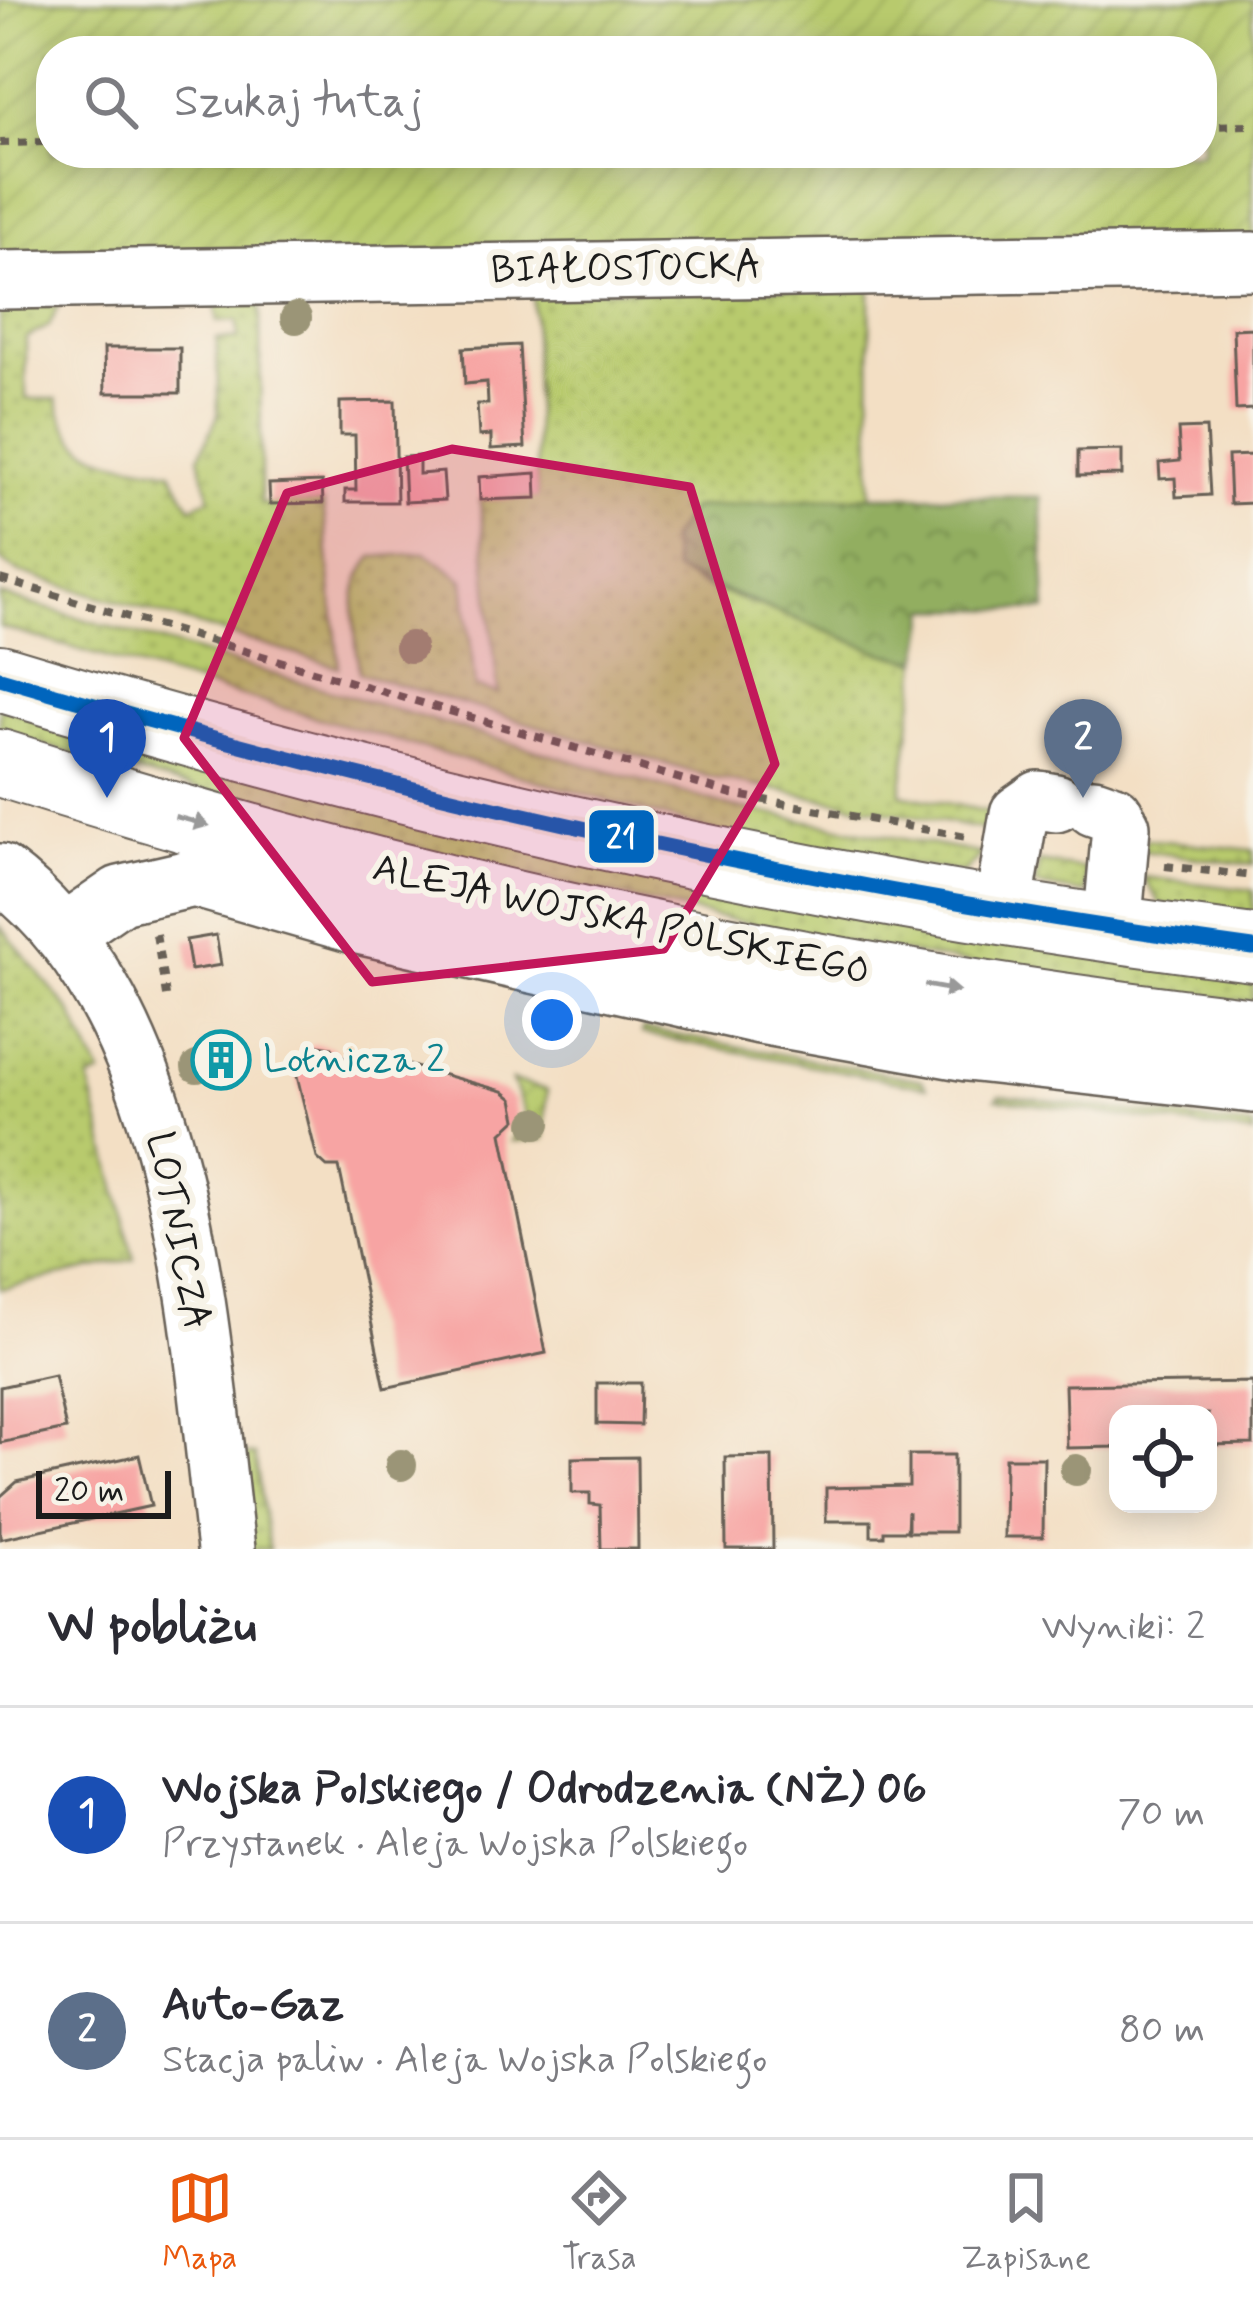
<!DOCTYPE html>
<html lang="pl">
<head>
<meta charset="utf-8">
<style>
  :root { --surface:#fff; --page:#f7f7f7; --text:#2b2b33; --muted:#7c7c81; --line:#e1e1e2; --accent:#ea580c }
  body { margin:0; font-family:Mynerve,sans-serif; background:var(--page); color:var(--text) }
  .controls { position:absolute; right:36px; bottom:36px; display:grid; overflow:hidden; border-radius:24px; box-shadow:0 6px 30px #0003 }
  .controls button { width:108px; height:108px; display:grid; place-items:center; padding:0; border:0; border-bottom:3px solid var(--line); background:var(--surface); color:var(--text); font:60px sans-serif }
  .scale { position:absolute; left:36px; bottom:30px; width:135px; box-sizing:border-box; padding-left:12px; border:6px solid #1c1c1c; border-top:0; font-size:33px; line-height:42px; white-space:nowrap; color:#1c1c1c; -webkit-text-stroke:9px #f7f3e8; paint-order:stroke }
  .you { position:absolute; left:552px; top:1020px; width:42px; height:42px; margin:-30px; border:9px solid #fff; border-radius:50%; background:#1a73e8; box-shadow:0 0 0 18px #1a73e833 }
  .badge { display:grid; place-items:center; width:78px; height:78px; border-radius:50%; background:var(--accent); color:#fff; font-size:39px; font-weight:700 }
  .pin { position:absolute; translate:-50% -99px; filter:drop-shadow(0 3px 6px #0008) }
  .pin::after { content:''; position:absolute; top:63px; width:42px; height:36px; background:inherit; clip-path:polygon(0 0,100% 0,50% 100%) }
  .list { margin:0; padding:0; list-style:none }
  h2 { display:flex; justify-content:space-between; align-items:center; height:156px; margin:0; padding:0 48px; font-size:51px }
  h2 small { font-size:39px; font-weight:400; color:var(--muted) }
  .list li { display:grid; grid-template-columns:78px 1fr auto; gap:36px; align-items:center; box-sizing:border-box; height:216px; padding:0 48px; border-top:3px solid var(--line) }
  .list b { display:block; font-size:45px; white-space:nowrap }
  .list p { margin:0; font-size:39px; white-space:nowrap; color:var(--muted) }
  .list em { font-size:39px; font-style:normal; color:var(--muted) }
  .icon { flex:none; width:66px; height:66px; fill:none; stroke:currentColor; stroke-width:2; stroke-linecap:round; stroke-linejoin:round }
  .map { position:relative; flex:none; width:1253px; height:1549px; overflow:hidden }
  .search { position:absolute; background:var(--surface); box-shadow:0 6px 30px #0003; left:36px; right:36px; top:36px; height:132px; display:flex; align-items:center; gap:30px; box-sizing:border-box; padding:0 42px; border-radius:48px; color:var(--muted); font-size:45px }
  .sheet { height:588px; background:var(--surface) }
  nav { display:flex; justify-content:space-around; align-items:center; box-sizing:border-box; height:168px; border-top:3px solid var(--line); background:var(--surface); font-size:33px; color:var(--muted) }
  nav a { display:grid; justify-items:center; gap:6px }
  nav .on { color:var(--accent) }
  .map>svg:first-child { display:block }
</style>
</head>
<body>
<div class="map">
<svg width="1253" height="1549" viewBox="0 0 1253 1549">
  <defs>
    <pattern id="grass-dots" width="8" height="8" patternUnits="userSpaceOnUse" patternTransform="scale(3)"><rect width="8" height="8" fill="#b8ca6d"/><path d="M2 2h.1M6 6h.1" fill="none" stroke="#9ead5e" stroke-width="1.8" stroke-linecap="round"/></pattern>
    <pattern id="forest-crowns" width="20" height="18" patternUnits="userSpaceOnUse" patternTransform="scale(3)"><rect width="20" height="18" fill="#92ae60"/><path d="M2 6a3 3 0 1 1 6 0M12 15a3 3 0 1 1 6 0" fill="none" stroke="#768d4e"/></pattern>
    <pattern id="garden-furrows" width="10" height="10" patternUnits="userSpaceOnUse" patternTransform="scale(3)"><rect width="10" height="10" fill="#b8ca6d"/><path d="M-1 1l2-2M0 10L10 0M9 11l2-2" fill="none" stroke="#9ead5e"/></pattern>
  </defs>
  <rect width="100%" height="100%" fill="#f7f3e8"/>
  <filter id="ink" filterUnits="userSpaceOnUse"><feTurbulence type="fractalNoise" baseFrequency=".00833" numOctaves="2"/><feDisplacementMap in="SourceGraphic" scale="24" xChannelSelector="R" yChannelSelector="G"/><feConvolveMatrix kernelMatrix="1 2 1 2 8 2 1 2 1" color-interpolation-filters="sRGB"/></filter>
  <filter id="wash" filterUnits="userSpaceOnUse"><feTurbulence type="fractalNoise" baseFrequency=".004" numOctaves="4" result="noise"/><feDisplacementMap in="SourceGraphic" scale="48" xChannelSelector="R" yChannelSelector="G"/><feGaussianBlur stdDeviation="2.7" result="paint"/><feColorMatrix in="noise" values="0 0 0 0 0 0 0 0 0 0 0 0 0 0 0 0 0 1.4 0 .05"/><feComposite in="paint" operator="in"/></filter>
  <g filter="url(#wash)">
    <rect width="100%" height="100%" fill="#f3dfc4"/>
    <path fill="url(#grass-dots)" stroke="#6a7344" stroke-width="3" d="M870,288L871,496L692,508L674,570L705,587L919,662L901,794L995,813L991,831L710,777L359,673C356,631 344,591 373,557L426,553L464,580L475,687L498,694L480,500L537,497L533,290Z
      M260,291L261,504L323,503L339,667L18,572L0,560V293L58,307L49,326L26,338V399H57C72,467 118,459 171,471L191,508L210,497L199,457L218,415L217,339H238L237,321L217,322L216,306L236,292Z
      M0,595L728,806L983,854L963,873L744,840L0,627Z
      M0,707L1253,975V1002C828,957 409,855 0,732Z
      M1146,839L1253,850V865L1142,851Z
      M1039,862L1086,869L1085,894L1035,885Z
      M1143,877L1253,890V920L1160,904Z
      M0,926L71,1012L101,1075L89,1080L134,1259L0,1289Z
      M643,1029L922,1080L926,1087L642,1034Z
      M1000,1095L1253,1127V1134L996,1099Z
      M229,1454L255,1455L269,1549H244Z"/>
    <path fill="url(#forest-crowns)" stroke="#57653e" stroke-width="3" d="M871,496L1041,497L1046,610L929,609L919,662L877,651L674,571L670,539L692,508Z"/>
    <path fill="url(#garden-furrows)" stroke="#6a7344" stroke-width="3" fill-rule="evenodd" d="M0,0H1253V246L0,259ZM51,51H1202V153H51Z
      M512,1081L547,1090L544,1139L512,1141L525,1113Z"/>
    <g id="blocks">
      <path fill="#f7a4a3" d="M1253,328V409L1236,410L1233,329Z
        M519,345L525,447L491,449V435L479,436L477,404H488L487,382L465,384L463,348Z
        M104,348H180V393H105Z
        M395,401L397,502H345V490H356L355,435H340V402Z
        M1206,428L1210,495L1176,497L1175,478L1160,479L1159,463L1180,461L1178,429Z
        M1122,450V475L1078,476V451Z
        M1253,455V503L1230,504L1228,456Z
        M419,456V474L443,472L445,500L405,502L403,457Z
        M536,473L537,498L480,500L479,477Z
        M322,482L323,503L270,504L269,484Z
        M216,935L221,965L191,970L186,940Z
        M234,1040L240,1074L208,1080L201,1046Z
        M313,1044L331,1047L340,1057L365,1053L503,1091L513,1099L517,1119L502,1133L546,1353L385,1388L339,1167H327L317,1158L297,1076L299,1056Z
        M54,1375L66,1429L0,1443V1387Z
        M1253,1382V1444L1208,1445V1414H1118V1447L1067,1448L1065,1385Z
        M597,1383H641L640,1425L597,1424Z
        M139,1455L151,1506L0,1539V1497L17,1482Z
        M909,1455H954V1532H908V1511L907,1531H884V1536H871V1521H826V1488L909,1486Z
        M772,1456L773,1549H726L725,1457Z
        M637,1457L638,1549H601L600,1505L590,1504V1493H572V1458Z
        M1005,1458H1044L1043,1537H1004Z"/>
    </g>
  </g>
  <g filter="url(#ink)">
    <use href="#blocks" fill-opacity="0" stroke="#676057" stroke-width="3"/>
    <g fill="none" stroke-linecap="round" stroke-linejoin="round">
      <defs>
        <path id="minor" d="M0,280L1253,261
          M1094,807L1114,814L1121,827L1112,930
          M0,873C188,1013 199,1333 226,1549
          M1002,914L1019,814L1039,800L1056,803
          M65,933L120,895L194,878L354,924L760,1015L967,1052L1253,1084"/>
        <path id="major" d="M0,678C411,803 826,895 1253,948
          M0,763C407,893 829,982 1253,1031"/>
      </defs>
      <use href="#minor" stroke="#676057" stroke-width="62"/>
      <use href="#major" stroke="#676057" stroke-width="70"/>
      <path stroke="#676057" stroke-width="8" stroke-dasharray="9 9" stroke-linecap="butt" d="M1202,126L1253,125
        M0,143L51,142
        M0,579L732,794L966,837
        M1165,866L1253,876
        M156,934L167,1002"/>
      <use href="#minor" stroke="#fff" stroke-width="57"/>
      <use href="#major" stroke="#fff" stroke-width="66"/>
      <defs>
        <path id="bus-1" d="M0,678C412,799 827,890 1253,948"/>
      </defs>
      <use href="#bus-1" stroke="#f7f3e8" stroke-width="24"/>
      <use href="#bus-1" stroke="#0065bd" stroke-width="15"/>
    </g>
    <g fill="#9b9577">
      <circle cx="296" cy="318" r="16"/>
      <circle cx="410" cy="647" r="16"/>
      <circle cx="197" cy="1067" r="16"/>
      <circle cx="536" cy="1123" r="16"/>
      <circle cx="401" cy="1465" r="16"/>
      <circle cx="1076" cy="1470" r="16"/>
    </g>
    <defs><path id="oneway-solid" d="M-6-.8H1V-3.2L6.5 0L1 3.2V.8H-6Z" transform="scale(3)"/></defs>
    <g fill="#999">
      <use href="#oneway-solid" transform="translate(192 821) rotate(15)"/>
      <use href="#oneway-solid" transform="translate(942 988) rotate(10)"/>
    </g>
  </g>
  <path fill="#c2185b" fill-opacity="0.2" stroke="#c2185b" stroke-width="9" stroke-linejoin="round" d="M452,449L690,487L775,764L664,949L372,982L184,738L287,493Z"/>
  <defs>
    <symbol id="building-ring" viewBox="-11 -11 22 22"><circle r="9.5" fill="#f7f3e8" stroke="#0f9aa8" stroke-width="1.5"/><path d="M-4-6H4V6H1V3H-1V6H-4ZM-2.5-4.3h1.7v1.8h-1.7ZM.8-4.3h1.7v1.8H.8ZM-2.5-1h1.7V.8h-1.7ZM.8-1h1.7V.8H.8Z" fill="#0f9aa8"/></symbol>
  </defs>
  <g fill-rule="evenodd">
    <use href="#building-ring" x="188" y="1027" width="66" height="66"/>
  </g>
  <g text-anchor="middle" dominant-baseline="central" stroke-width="12" stroke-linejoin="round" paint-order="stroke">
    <g font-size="39" fill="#1c1c1c" stroke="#f7f3e8">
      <text transform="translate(626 269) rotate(-1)">BIAŁOSTOCKA</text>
      <text transform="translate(621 921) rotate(12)">ALEJA WOJSKA POLSKIEGO</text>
      <text transform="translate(177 1231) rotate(79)">LOTNICZA</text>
    </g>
    <g font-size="39" fill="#0d838f" stroke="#f7f3e8" text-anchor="start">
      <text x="263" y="1060">Lotnicza 2</text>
    </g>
  </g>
  <rect stroke="#f7f3e8" stroke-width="4.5" x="587" y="808" width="69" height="57" rx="12" fill="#0065bd"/>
  <g font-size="33" text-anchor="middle" font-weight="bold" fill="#fff">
    <text x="621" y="848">21</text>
  </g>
</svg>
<div class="controls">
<button><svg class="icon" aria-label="locate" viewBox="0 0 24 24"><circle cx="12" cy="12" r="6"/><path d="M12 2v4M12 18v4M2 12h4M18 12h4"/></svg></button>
</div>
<div class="scale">20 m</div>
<div class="you"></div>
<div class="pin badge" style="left:107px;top:798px;background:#1a4fb4">1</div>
<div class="pin badge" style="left:1083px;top:798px;background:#5c6f8a">2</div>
<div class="search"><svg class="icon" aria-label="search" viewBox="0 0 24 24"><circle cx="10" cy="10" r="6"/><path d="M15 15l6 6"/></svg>Szukaj tutaj</div>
</div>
<section class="sheet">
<h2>W pobliżu<small>Wyniki: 2</small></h2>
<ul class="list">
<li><span class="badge" style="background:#1a4fb4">1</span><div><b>Wojska Polskiego / Odrodzenia (NŻ) 06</b><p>Przystanek · Aleja Wojska Polskiego</p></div><em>70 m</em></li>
<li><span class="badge" style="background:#5c6f8a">2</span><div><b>Auto-Gaz</b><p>Stacja paliw · Aleja Wojska Polskiego</p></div><em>80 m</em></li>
</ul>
</section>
<nav>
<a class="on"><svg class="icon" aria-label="map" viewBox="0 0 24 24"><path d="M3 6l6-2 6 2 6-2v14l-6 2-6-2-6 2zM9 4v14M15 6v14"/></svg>Mapa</a>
<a><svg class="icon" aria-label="directions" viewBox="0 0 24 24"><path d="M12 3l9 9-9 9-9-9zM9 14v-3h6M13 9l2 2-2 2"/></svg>Trasa</a>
<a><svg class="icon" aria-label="saved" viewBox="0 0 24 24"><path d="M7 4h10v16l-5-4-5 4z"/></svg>Zapisane</a>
</nav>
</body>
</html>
